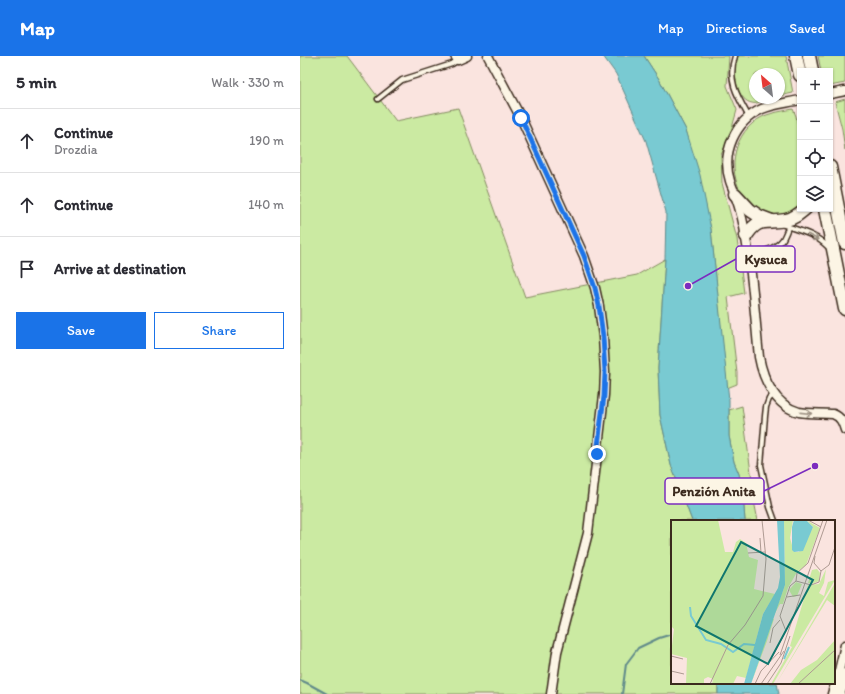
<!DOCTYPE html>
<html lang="en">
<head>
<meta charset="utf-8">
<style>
  :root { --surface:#fff; --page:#f7f7f7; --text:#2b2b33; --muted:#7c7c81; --line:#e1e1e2; --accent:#1a73e8 }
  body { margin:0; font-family:Itim,sans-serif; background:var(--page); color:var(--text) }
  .controls { position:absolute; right:12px; top:12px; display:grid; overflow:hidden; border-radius:0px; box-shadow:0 1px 3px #0004 }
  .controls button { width:36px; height:36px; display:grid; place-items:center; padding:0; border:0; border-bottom:1px solid var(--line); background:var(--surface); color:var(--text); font:20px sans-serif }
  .compass { position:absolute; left:449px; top:12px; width:36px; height:36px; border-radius:50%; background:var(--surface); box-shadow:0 1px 3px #0004; rotate:332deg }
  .stop { position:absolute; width:12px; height:12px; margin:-9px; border:3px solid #1a73e8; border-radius:50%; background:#fff }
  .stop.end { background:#1a73e8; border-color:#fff; box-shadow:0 1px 4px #0008 }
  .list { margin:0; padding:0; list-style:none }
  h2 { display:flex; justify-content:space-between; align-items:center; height:52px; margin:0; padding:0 16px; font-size:17px }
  h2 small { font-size:13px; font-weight:400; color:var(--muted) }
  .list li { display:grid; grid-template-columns:26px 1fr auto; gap:12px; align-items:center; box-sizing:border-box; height:64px; padding:0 16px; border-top:1px solid var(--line) }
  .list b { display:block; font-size:15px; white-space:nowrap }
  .list p { margin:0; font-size:13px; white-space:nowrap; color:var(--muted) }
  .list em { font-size:13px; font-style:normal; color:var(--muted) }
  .actions { display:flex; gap:8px; padding:12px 16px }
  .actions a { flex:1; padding:9px 0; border:1px solid var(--accent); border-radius:0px; text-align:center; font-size:14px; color:var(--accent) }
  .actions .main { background:var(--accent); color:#fff }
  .icon { flex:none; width:22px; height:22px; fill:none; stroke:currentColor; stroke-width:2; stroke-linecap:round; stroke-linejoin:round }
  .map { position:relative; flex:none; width:545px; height:638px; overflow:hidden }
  header { display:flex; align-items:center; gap:24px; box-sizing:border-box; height:56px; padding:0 20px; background:var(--accent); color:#fff }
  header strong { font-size:19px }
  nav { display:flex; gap:22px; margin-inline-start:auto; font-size:14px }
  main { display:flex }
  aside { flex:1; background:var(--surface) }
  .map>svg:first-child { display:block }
</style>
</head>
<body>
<header>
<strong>Map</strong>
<nav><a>Map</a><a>Directions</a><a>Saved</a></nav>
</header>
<main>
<aside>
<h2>5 min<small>Walk · 330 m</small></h2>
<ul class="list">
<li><svg class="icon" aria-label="ahead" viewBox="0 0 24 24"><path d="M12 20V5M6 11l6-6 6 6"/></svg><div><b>Continue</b><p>Drozdia</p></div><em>190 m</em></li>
<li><svg class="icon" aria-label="ahead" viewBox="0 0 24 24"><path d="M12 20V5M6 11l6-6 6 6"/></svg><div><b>Continue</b></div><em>140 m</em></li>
<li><svg class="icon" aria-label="arrive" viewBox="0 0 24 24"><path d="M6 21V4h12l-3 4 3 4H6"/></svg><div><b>Arrive at destination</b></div></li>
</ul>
<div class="actions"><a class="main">Save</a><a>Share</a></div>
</aside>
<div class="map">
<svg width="545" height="638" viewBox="0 0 545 638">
  <rect width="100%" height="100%" fill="#fae4df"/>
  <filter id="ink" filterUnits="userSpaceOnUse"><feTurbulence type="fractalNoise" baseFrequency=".025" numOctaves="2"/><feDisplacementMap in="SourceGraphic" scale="8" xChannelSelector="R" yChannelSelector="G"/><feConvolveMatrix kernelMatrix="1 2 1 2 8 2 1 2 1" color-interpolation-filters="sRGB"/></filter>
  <g filter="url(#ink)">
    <path fill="#cbeaa2" stroke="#838a60" d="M0,0H47L96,65L158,52L225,241L337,219L365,203L358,312L360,359L371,409L392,465H372V627H418V638H0Z
      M344,0H429L427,30L437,54L430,79L421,99L422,127L437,183L444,237L428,241L437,317V328L427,332L411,173L386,74L359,23Z
      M438,0H486L493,37L479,40V18H455V42H470C464,43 457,49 452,47C439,45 434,24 435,12C435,8 437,4 438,0Z
      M518,0H545V27L530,30V15H521Z
      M545,43V94L542,73L535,46Z
      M493,53L496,60L500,80V151L481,162C474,160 466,159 460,156C457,154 454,150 451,148C427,127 429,87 453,67C464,57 479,56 493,53Z
      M442,350L452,424L455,450L458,465H445L443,438L439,418L434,406L429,380V354Z"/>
    <path fill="#79cad2" stroke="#608a8a" d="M303,0H344L359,23L386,74L400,119L411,173L429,344V380L434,406L439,418L443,438L445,465H392L371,409L360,359L358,312L365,203L366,156L346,85L316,18Z
      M418,627H477L479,638H418Z"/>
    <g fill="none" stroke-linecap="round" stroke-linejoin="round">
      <path stroke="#608a8a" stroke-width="2" d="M0,624L7,627L27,638
        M322,638L326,608L338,592L359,582L372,578"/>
      <defs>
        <path id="lane" d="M435,0C427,24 437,40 449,61
          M78,43L102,24L152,8L158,4
          M481,168C497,174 516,178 528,191
          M449,198C461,196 475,194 483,183C485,179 487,175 488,171
          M474,338L469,343L466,351L465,360L461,409L470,451L475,465"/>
        <path id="street" d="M155,0L158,4L167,0
          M188,0L221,62L284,200L295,232L299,250L303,281L305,316L304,339L288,477L257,596L251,638
          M530,38L545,35
          M500,44C487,47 473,48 462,53C435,65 421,97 430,125C431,129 434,134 435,139C440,153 444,168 446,183C453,222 455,262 459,301C463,323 475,350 499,356C510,358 522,357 533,358C541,361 543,367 545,374
          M532,638L538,619L545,589"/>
        <path id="primary" d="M496,0L500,19
          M509,0L512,15
          M530,111L545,187
          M435,138L450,154L459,160L472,165
          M525,153L545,253
          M446,180C459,160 466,168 486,164C493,163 499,158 505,153
          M538,638L545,619"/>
      </defs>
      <use href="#lane" stroke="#3b2a1e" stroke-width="7"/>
      <use href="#street" stroke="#3b2a1e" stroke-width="11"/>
      <use href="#primary" stroke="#3b2a1e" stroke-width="15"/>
      <use href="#lane" stroke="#fcf5e5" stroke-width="4"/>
      <use href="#street" stroke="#fcf5e5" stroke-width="8"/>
      <use href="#primary" stroke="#fcf5e5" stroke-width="12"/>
    </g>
    <defs><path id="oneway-shaft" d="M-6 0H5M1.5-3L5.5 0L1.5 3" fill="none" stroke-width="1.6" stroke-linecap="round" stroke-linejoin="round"/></defs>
    <g stroke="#9c9082">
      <use href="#oneway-shaft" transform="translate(513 181) rotate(27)"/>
      <use href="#oneway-shaft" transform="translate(506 357) rotate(6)"/>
    </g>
  </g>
  <g fill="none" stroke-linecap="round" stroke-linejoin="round" filter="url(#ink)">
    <path stroke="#1a73e8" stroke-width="5" d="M221,62L284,200L295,232L299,250L303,281L305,316L304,340L297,398"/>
  </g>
  <g transform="translate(371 464)">
    <rect width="164" height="164" fill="#fae4df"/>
    <path d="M0,0H47L54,32H62L65,22L69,19L75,23L78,37L87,40L83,69L104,74L92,94L75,158L66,156L62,164H41L42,159L37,157L33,159V164H15L16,138L0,134L3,109L0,106ZM113,0H122L119,18L123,32H128L142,7L135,0L149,8L135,45L126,52L117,68L112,84H109L103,95L114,65ZM146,49L149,53L148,61L141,64L137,63L141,50ZM155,49L153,63L148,73L153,76L157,62L164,60L102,164H100L121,127L119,126L137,65L148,64ZM125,62L131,64L126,76L122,77L118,70ZM164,63V86L156,80L105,164ZM101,99H103L96,121L80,164ZM164,120V164H119L130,150L146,140Z" fill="#cbeaa2"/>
    <path d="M106,0H113L114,65L80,164H73L92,94L107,68L109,57ZM123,0H135L142,7L132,31L123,32L121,30V7Z" fill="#79cad2"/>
    <path fill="none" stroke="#79cad2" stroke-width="2" d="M19,87L20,96L35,120L50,124L62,132L73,124L84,125M113,139L118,127"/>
    <path fill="none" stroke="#ae9a92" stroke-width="1" d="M137,0L150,7M89,18L90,33M77,33L94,32M144,36L143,43L150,51M125,61L126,53L137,43L152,0M116,77L129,75M99,123L102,108L109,100M109,135L156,0M0,136L12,139M101,137L115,111L109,96L119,66L125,61L140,65L148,62L150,51L158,45L164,27M0,151L13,154M39,164L57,125L74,105L92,76L95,39L91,0M84,164L90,151L108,132M90,164L113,131M96,164L110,143L119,116M127,164L164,130"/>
    <path fill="#0f766e" fill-opacity="0.15" stroke="#0f766e" stroke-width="2" d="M70,22L142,60L97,144L25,106Z"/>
    <rect width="164" height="164" fill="none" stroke="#3b2a1e" stroke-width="2"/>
  </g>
  <path fill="none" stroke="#7b2cbf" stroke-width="1.5" d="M388 230L436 203M515 410L464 435"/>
  <g fill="#7b2cbf" stroke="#fcf5e5" stroke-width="1.5">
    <circle cx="388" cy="230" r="4"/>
    <circle cx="515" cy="410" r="4"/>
  </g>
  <g fill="#fcf5e5" stroke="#7b2cbf" stroke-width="1.5">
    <rect x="436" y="190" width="59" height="26" rx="4"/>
    <rect x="365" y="422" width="99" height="26" rx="4"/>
  </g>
  <g font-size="14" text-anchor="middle" font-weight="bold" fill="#3b2a1e">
    <text x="466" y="208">Kysuca</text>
    <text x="414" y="440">Penzión Anita</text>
  </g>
</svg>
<div class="controls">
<button>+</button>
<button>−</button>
<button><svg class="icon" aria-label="locate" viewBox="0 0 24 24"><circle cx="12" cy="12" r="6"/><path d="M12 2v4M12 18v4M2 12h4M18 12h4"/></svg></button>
<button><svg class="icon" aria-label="layers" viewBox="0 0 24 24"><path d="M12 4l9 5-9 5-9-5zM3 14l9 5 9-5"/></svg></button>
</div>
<svg class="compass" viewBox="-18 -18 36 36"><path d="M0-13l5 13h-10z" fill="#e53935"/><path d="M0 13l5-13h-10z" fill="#7c7c81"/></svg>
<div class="stop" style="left:221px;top:62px"></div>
<div class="stop end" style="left:297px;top:398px"></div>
</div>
</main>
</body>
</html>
